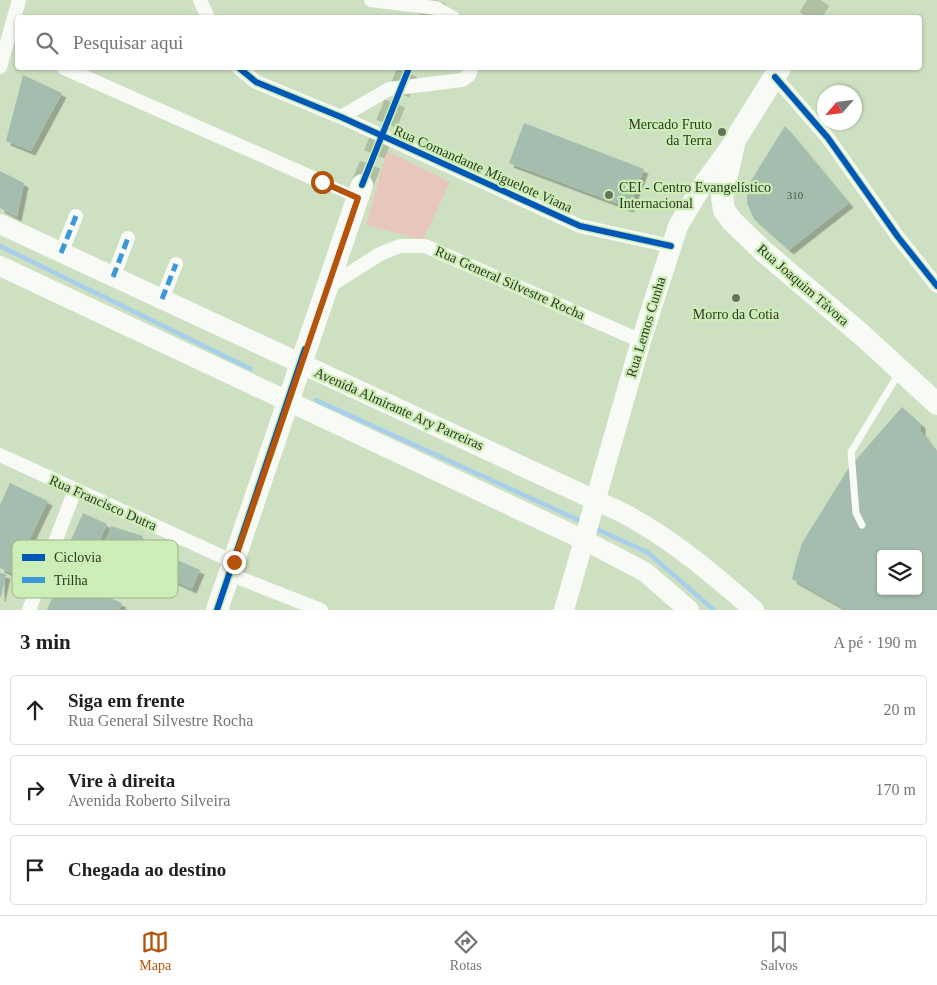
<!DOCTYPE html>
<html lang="pt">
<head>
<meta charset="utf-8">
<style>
  :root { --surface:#fff; --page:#f6f6f6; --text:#202124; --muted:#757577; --line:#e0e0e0; --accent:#b45309 }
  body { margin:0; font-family:"Times New Roman",serif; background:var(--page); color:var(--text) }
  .controls { position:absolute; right:15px; bottom:15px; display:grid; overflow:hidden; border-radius:5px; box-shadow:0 1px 4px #0004 }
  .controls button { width:45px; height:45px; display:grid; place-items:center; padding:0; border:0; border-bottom:1px solid var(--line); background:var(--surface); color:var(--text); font:25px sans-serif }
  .compass { position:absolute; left:817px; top:85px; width:45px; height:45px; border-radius:50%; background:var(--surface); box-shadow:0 1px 4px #0004; rotate:242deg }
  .stop { position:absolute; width:15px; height:15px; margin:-11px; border:4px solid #b45309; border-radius:50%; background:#fff }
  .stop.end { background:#b45309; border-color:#fff; box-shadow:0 1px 5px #0008 }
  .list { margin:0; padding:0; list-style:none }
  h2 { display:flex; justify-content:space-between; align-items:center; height:65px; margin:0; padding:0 20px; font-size:21px }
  h2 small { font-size:16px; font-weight:400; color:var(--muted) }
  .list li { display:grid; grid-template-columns:32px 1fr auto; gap:15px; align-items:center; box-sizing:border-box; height:70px; margin:0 10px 10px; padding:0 10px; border:1px solid var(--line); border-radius:5px }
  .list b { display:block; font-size:19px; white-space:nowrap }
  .list p { margin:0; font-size:16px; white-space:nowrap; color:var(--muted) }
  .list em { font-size:16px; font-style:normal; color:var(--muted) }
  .icon { flex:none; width:28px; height:28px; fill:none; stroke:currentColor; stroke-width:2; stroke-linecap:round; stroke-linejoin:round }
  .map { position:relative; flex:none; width:937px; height:610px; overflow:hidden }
  .search { position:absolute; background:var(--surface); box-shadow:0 1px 4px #0004; left:15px; right:15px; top:15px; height:55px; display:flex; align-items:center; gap:12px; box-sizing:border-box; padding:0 18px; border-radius:5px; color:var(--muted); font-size:19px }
  .sheet { height:305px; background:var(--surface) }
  nav { display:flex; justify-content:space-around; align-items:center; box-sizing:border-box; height:70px; border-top:1px solid var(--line); background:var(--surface); font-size:14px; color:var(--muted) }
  nav a { display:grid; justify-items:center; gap:2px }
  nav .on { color:var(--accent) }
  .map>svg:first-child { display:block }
</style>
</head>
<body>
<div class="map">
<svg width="937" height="610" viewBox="0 0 937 610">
  <defs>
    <filter id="shadow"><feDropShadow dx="4.5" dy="4.5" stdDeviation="0" flood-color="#0004"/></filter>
  </defs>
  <rect width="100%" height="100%" fill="#cee0c2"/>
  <path fill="#e7c6bd" d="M387,151L450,182L423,240L366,225Z"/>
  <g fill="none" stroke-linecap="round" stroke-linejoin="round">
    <path stroke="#a7ceeb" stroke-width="4.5" d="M0,246L251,369
      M316,400L583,522
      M592,527L647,552L714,610"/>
  </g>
  <path fill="#a5bdaf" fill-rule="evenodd" filter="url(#shadow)" d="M23,75L62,93L31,151L6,141Z
    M524,123L644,169L629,208L509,163Z
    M785,126L849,203L789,250L754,219L747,203V187Z
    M0,171L24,183L17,217L0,208Z
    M902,407L921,424V431L937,453V610H847L792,579L796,563L802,543L848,469ZM881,554H918V591H881Z
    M10,483L48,501L13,574L0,568V505Z
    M83,513L107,524L84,576L60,565Z
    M111,526L143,536L134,565L120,561L112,585L93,579Z
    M150,548L200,570L192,589L142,566Z
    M0,573L6,574L1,597H0Z
    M61,577L122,603L119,610H47Z"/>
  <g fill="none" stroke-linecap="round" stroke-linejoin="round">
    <path stroke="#aebfa2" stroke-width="22" stroke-dasharray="22 11" stroke-linecap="butt" d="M429,18L436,0
      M809,18L820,0
      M362,185L409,68"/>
    <path stroke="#f8faf6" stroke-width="7" d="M862,525L856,513L851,452L899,373"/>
    <path stroke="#f8faf6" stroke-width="11" d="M322,182L358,198"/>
    <path stroke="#f8faf6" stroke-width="14" d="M200,0L208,18
      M371,0L436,8L453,18
      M0,67L19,0
      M64,68L322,182
      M239,68L256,82L341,117L580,226L671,246
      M775,77L828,138L898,237L937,286
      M341,117L389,89L462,80L469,75L471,68
      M61,253L76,216
      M113,277L128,238
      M328,287L380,254L400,246H425L641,341
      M162,299L176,264
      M0,455L234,562
      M229,574L321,610
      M29,610L75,490"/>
    <path stroke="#f8faf6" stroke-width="20" d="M0,224C208,320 416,416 623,513C672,539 713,574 754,610
      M0,266L584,540L645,572L689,610
      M564,610L641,341L678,226L702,186L734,142"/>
    <path stroke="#f8faf6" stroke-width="22" d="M780,68L735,140L722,197L724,210L732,221L763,251L862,335L937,404
      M217,610L362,185"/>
    <path stroke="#3c98d6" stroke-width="5" stroke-dasharray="10 5" stroke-linecap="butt" d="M322,182L358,198
      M61,253L76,216
      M113,277L128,238
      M162,299L176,264"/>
    <defs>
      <path id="cycleway" d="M239,68L256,82L341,117L580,226L671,246
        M775,77L828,138L898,237L937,286
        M362,185L409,68
        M217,610L305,349"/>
    </defs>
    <use href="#cycleway" stroke="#ccedb5" stroke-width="9"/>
    <use href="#cycleway" stroke="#0057b8" stroke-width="6"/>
  </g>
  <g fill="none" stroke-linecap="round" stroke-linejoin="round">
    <path stroke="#b45309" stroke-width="6" d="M234,562L358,198L322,182"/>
  </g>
  <g fill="#65735b" stroke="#ccedb5" stroke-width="2">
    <circle cx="722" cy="132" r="5"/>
    <circle cx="609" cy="195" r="5"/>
    <circle cx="736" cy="298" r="5"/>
  </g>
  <g text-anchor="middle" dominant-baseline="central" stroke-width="4.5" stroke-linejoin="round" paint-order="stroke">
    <g font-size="11" fill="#4a5a46">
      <text x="795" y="195">310</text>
    </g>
    <g font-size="14" fill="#2c3923" stroke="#ccedb5" text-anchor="end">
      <text x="712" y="124">Mercado Fruto<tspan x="712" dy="16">da Terra</tspan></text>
      <text x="619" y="187" text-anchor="start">CEI - Centro Evangelístico<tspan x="619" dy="16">Internacional</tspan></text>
      <text x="736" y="314" text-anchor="middle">Morro da Cotia</text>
    </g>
    <g font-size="14" fill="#2c3923" stroke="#ccedb5">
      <text transform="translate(483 169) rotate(24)">Rua Comandante Miguelote Viana</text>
      <text transform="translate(510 283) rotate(24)">Rua General Silvestre Rocha</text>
      <text transform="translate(803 285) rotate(41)">Rua Joaquim Távora</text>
      <text transform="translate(646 327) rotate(-73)">Rua Lemos Cunha</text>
      <text transform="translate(399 409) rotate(24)">Avenida Almirante Ary Parreiras</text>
      <text transform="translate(103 503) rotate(24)">Rua Francisco Dutra</text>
    </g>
  </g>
  <rect x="12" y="540" width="166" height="58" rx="8" fill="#ccedb5" stroke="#9cb789" stroke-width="1"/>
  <rect x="22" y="554" width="23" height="7" fill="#0057b8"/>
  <rect x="22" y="577" width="23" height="6" fill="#3c98d6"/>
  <g font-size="14" fill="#2c3923">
    <text x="54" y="562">Ciclovia</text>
    <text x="54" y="585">Trilha</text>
  </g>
</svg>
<div class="controls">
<button><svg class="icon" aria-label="layers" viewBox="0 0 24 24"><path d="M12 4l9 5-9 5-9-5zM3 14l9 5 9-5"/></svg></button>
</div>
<svg class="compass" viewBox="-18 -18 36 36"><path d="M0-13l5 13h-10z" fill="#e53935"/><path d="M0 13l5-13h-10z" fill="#757577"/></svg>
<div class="stop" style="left:322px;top:182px"></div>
<div class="stop end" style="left:234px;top:562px"></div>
<div class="search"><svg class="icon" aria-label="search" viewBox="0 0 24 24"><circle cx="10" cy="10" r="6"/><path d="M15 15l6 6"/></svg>Pesquisar aqui</div>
</div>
<section class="sheet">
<h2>3 min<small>A pé · 190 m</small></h2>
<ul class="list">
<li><svg class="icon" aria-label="ahead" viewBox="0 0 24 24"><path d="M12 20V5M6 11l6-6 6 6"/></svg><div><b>Siga em frente</b><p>Rua General Silvestre Rocha</p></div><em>20 m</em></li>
<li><svg class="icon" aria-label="right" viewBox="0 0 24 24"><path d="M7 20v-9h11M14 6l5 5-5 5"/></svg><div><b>Vire à direita</b><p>Avenida Roberto Silveira</p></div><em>170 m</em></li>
<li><svg class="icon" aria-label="arrive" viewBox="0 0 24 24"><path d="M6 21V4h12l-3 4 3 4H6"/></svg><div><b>Chegada ao destino</b></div></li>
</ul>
</section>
<nav>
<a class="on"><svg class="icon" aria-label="map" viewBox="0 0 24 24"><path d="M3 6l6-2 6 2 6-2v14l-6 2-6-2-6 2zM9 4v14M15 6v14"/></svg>Mapa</a>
<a><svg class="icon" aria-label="directions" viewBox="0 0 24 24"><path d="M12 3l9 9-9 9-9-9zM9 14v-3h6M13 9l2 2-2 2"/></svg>Rotas</a>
<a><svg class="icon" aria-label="saved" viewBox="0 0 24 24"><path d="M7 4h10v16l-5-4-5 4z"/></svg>Salvos</a>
</nav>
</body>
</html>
